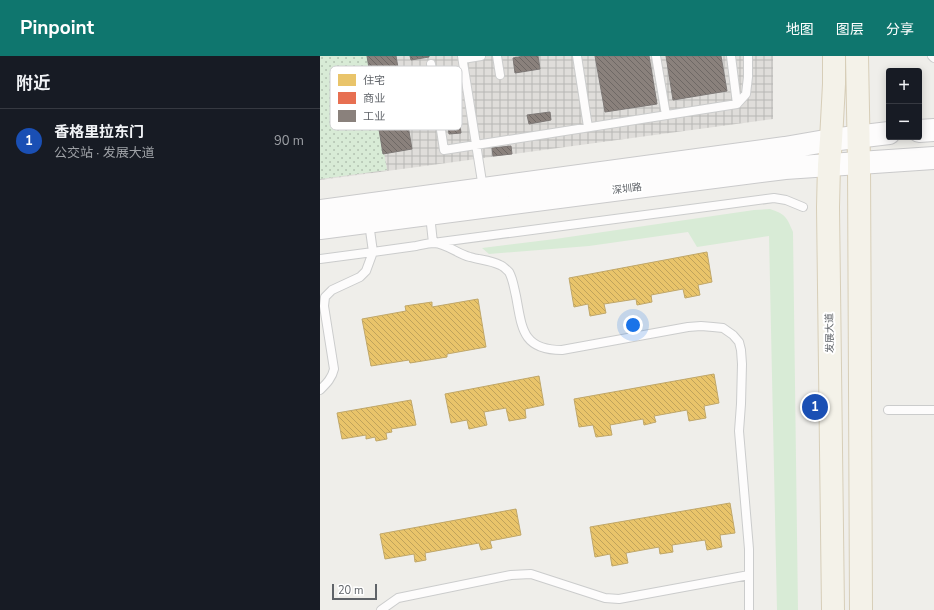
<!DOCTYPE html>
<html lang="zh">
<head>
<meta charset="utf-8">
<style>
  :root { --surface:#171b24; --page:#242831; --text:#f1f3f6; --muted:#9ea1a6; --line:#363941; --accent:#0f766e }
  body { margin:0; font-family:"Nunito Sans","Noto Sans SC",sans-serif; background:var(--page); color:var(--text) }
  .controls { position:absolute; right:12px; top:12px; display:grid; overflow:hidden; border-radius:4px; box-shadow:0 2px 10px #0003 }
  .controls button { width:36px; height:36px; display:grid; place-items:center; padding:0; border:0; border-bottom:1px solid var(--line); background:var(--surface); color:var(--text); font:20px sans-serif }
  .scale { position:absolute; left:12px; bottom:10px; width:45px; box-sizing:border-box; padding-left:4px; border:2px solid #5f6368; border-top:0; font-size:11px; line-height:14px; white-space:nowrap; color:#5f6368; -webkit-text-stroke:3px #fff; paint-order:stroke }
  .you { position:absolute; left:313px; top:269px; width:14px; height:14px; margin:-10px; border:3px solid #fff; border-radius:50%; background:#1a73e8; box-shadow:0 0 0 6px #1a73e833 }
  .badge { display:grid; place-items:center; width:26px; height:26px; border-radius:50%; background:var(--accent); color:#fff; font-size:13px; font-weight:700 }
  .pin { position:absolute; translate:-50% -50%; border:2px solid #fff; box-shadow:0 1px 4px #0006 }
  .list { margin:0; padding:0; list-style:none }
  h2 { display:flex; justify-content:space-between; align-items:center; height:52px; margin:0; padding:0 16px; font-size:17px }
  h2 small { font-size:13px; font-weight:400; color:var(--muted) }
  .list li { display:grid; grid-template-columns:26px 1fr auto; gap:12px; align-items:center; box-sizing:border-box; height:64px; padding:0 16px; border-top:1px solid var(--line) }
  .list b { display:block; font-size:15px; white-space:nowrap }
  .list p { margin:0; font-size:13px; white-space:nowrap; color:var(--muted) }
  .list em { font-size:13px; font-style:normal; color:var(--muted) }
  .map { position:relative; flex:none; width:614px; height:554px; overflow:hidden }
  header { display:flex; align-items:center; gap:24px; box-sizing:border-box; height:56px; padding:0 20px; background:var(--accent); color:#fff }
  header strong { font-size:19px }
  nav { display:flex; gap:22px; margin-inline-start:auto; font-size:14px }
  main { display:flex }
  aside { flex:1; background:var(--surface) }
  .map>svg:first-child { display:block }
</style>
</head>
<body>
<header>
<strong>Pinpoint</strong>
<nav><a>地图</a><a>图层</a><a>分享</a></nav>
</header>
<main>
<aside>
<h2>附近<small></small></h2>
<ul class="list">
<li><span class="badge" style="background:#1a4fb4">1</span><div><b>香格里拉东门</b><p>公交站 · 发展大道</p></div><em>90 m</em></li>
</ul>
</aside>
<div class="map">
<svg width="614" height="554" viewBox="0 0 614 554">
  <defs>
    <pattern id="industrial-grid" width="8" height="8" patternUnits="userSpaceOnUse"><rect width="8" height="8" fill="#dfddda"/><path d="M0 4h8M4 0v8" fill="none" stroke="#b8b7b5"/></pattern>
    <pattern id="park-dots" width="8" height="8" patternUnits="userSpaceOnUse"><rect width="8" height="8" fill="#d8ebd6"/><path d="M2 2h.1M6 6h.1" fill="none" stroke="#b2c2b1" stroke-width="1.8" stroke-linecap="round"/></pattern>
    <pattern id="homes-back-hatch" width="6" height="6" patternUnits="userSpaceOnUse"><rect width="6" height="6" fill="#e9c46a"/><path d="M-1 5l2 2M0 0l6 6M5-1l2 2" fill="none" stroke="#c0a35b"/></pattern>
    <pattern id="industry-back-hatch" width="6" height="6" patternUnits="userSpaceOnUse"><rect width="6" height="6" fill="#8a817c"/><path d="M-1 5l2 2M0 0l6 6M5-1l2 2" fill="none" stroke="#6e6865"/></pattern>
  </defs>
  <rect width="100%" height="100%" fill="#efeeea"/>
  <path fill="url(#industrial-grid)" d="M0,0H453V63L0,124Z"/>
  <path fill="#d8ebd6" d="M450,153C465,158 467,161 473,176L478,554H457L449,180L377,191L368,176L269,190L169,198L162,192L235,183L434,154Z"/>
  <path fill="url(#park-dots)" d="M0,0H47L67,114L0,123Z"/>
  <path fill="url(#homes-back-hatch)" stroke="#c0a769" d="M387,196L392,226L378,229L380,239L365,242L363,233L331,239L332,246L317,249L316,243L284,248L286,257L270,260L268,248L254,251L249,222Z
    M158,243L166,291L127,298V301L90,307L89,304L51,310L42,263L86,255L85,250L112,246V251Z
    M394,318L399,347L384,350L386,362L369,365L367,354L334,360L336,366L324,369L323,363L290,369L292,379L276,381L273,369L259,371L254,343Z
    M219,320L224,349L205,353L206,362L189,365L186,352L164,356L167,369L149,373L147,364L131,367L125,338Z
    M91,344L96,369L71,373L72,376L66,377L67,383L56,385L55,381L46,383V379L22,383L17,357Z
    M410,447L415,477L400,479L402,491L387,494L385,484L352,489L353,496L340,498L339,491L306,497L308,507L292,510L290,498L275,501L270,471Z
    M196,453L201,479L170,485L172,492L161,494L159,487L105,497L106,504L95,506L94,498L65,503L60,478Z"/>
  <path fill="url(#industry-back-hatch)" stroke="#7d7876" d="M47,0H76L92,93L63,98Z
    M90,0H109V1L91,4Z
    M204,0H218L220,13L195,17L193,2Z
    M275,0H329L337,48L285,56Z
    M346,0H401L407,35L353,44Z
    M230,56L231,64L209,68L207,59Z
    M140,69L141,77L129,78L128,71Z
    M191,90L192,98L173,100L172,92Z"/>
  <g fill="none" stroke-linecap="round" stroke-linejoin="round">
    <defs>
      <path id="lane" d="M142,0L163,132
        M177,0L180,19
        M257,0L268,71
        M336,0L346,59
        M411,0L417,48
        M612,0L614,2
        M143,3L161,0
        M111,8L124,94L417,48L426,38L428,21V0
        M110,159L113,187L401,149L454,142L466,144L483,151
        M0,203L53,196L49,167
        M0,334C7,327 12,322 14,313L4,250L5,241L12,234L40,221L46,215L53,196C67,194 82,192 96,190C101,189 108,187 114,187C128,188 137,198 150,201C160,204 170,204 180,209C183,210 186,213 189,216C193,223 194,232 196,240C202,272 202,294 242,294L368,271L381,270L393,271L403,272L413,279L419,286L421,294L422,308L421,348L419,375L429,493V554
        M568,354H614
        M61,554L78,542L191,519L211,518L285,542L299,543L429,519"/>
      <path id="secondary" d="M599,75L614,74
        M0,155L465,92L511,84L569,77
        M0,172L465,112L614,102"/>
      <path id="primary" d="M537,0L539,107L541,554
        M513,554L508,151L509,109L511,84L514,28V0"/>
    </defs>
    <use href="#lane" stroke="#cbcccc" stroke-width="10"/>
    <use href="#secondary" stroke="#cacacb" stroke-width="24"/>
    <use href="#primary" stroke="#d7ceb8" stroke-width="24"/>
    <use href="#lane" stroke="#fdfcfc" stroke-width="8"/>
    <use href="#secondary" stroke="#fdfcfc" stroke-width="22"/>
    <use href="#primary" stroke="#f4f2e9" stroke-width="22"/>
  </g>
  <g text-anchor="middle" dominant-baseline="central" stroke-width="4" stroke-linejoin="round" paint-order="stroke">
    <g font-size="10" fill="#5f6368" stroke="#fff">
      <text transform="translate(307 133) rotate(-7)">深圳路</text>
      <text transform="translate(510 277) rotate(-91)">发展大道</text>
    </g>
  </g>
  <rect x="10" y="10" width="132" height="64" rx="6" fill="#fff" stroke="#cfd0d2" stroke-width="1"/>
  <rect x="18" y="18" width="18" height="12" fill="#e9c46a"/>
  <rect x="18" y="36" width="18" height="12" fill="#e76f51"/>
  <rect x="18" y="54" width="18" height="12" fill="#8a817c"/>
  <g font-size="11" fill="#5f6368">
    <text x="43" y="28">住宅</text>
    <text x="43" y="46">商业</text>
    <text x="43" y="64">工业</text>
  </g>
</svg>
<div class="controls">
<button>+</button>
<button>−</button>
</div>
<div class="scale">20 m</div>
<div class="you"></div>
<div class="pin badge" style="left:495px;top:351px;background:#1a4fb4">1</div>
</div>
</main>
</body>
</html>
